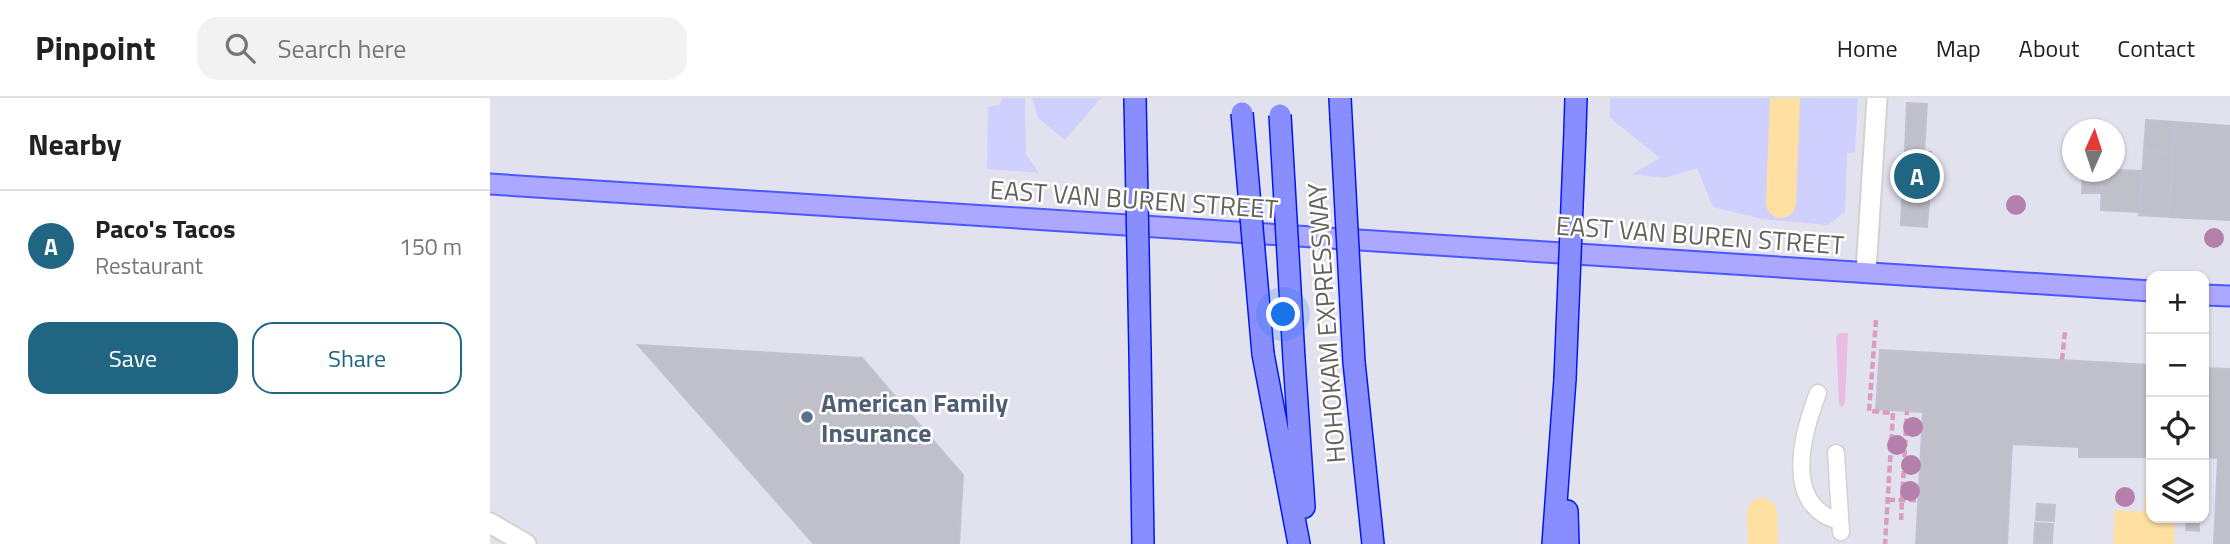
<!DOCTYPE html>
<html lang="en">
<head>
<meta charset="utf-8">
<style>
  :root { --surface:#fff; --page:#f2f2f2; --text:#222; --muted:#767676; --line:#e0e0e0; --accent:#206683 }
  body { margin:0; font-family:"Titillium Web",sans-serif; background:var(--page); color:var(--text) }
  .controls { position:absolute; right:21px; bottom:21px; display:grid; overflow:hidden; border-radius:14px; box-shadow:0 2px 5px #0004 }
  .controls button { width:63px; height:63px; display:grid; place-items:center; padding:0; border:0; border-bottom:2px solid var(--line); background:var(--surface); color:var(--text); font:35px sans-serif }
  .compass { position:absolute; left:1572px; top:21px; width:63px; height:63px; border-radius:50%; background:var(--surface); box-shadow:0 2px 5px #0004; rotate:3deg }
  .you { position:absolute; left:794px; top:217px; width:24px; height:24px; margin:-18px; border:5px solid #fff; border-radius:50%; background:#1a73e8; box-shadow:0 0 0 10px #1a73e833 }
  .badge { display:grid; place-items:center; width:46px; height:46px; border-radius:50%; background:var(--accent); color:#fff; font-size:23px; font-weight:700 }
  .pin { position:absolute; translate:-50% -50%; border:4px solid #fff; box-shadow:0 2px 7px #0006 }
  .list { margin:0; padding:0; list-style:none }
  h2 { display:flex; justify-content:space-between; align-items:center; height:91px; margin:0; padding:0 28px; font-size:30px }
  h2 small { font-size:23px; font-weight:400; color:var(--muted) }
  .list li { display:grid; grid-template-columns:46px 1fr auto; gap:21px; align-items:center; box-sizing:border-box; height:112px; padding:0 28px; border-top:2px solid var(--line) }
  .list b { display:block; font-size:26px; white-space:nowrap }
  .list p { margin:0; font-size:23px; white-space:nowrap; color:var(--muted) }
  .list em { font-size:23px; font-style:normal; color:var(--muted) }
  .actions { display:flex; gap:14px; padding:21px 28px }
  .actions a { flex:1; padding:16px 0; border:2px solid var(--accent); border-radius:21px; text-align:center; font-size:24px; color:var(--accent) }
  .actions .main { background:var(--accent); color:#fff }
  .icon { flex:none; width:38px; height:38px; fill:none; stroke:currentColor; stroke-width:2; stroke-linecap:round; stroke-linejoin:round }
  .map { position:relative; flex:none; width:1740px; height:446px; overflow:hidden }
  header { display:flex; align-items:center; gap:42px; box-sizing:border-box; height:98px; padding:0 35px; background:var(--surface); border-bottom:2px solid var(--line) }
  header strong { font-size:33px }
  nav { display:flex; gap:38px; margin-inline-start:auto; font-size:24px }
  .search { width:490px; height:63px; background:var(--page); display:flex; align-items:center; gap:18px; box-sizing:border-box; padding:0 24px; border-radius:21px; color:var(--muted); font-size:26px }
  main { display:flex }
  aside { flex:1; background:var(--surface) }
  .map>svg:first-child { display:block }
</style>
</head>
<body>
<header>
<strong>Pinpoint</strong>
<div class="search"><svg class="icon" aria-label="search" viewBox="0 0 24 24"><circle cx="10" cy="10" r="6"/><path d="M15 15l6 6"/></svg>Search here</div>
<nav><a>Home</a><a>Map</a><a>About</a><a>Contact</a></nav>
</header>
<main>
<aside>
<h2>Nearby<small></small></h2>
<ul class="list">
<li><span class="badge">A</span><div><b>Paco's Tacos</b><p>Restaurant</p></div><em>150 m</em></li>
</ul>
<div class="actions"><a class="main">Save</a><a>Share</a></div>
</aside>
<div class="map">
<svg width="1740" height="446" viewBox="0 0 1740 446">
  <rect width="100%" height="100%" fill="#e2e2ef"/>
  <path fill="#e9bce0" d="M1349,235H1358L1355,305L1352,309L1349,306L1346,239Z"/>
  <path fill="#cfd0fe" d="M513,0H535L536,56L549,75L497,71L498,9L509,7Z
    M542,0H611L575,42L548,20Z
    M1120,0H1368L1365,54L1357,55L1355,114L1338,127L1272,121L1223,109L1207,70L1175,80L1142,76L1170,60L1120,20Z"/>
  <path fill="#ffdfa2" d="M1655,396H1661V420H1685L1684,446H1623L1625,412L1654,414Z"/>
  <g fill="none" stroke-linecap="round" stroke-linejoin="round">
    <path stroke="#ffdfa2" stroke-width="30" d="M1291,105L1295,0
      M1272,415L1273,446"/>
  </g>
  <path fill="#bfc0ca" stroke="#c0c2d4" stroke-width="2" d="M1417,5L1437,6L1434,54L1415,53Z
    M1656,22L1685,24L1683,55L1654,53Z
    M1595,23L1614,24V32H1594Z
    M1685,24L1740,28V122L1679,119Z
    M1415,53L1441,54L1439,103L1412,102Z
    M1654,53L1683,55L1679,119L1649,117Z
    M1624,72L1652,73L1650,114L1611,112L1612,74Z
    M1593,74H1612L1611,95H1592Z
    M1412,102L1439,103L1437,129L1411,127Z
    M148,247L372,260L473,377L469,446H324Z
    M1390,252L1661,267V359H1589V349L1522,346L1517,446H1426L1433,314L1386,311Z
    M1714,270L1740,271V446H1724L1728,360L1714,359V362Z
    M1547,406L1565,407L1564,423L1546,422Z
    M1697,420H1709V433L1696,432Z
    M1545,425L1563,426L1562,446L1544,445Z"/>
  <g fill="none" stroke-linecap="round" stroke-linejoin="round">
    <defs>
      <path id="service" d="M1328,295C1312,336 1292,409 1350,423
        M1346,355L1351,434"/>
      <path id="minor" d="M1376,174L1387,0
        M0,425L36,446"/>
      <path id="primary" d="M0,86L1661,193
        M1714,197L1740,198"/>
      <path id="motorway" d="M850,0L851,19
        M1085,33L1086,0
        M650,253L653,446
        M773,256L809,446
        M804,261L814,409
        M864,264L883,446
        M1077,413L1078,446
        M1063,446L1075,281"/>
    </defs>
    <use href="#service" stroke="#d3d2cb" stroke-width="19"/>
    <use href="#minor" stroke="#d3d2cb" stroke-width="23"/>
    <use href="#primary" stroke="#4c57ff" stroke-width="23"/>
    <use href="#motorway" stroke="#0018f1" stroke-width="24"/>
    <path stroke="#da9dbd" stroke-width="4.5" stroke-dasharray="7 3.5" stroke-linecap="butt" d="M1386,222L1379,313L1403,315L1395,446
      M1572,262L1575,234
      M1398,402H1429
      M1411,422L1417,313"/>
    <use href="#service" stroke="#fff" stroke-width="16"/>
    <use href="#minor" stroke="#fff" stroke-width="19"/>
    <use href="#primary" stroke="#aca7ff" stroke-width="19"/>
    <use href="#motorway" stroke="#898eff" stroke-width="21"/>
    <defs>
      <path id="motorway-bridge" d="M645,0L650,253
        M752,15L773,256
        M790,17L804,261
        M851,19L864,264
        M1075,281L1085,33"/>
    </defs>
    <use href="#motorway-bridge" stroke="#0018f1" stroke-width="24" stroke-linecap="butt"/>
    <use href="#motorway-bridge" stroke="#898eff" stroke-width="21"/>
  </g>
  <g fill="#b580ac">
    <circle cx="1526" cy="107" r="10"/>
    <circle cx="1724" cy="140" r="10"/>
    <circle cx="1423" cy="329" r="10"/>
    <circle cx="1407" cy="347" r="10"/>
    <circle cx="1421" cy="367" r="10"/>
    <circle cx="1420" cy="393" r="10"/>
    <circle cx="1635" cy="399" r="10"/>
  </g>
  <circle fill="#5c6f8a" stroke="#fff" stroke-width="2.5" cx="317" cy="319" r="7"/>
  <g text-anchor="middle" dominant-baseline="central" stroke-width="5" stroke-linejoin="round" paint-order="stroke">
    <g font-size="26" fill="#65625b" stroke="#fff">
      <text transform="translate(644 101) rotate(4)">EAST VAN BUREN STREET</text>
      <text transform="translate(1210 137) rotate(4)">EAST VAN BUREN STREET</text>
      <text transform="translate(836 225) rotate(-94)">HOHOKAM EXPRESSWAY</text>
    </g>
    <g font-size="26" font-weight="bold" fill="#4e5e75" stroke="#fff" text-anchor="start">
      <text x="331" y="304">American Family<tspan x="331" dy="30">Insurance</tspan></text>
    </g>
  </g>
</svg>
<div class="controls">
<button>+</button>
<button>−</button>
<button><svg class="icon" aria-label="locate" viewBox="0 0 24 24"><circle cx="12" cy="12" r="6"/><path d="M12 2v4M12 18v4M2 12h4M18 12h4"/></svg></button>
<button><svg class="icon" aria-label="layers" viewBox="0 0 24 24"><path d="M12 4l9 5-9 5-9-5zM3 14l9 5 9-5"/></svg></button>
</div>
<svg class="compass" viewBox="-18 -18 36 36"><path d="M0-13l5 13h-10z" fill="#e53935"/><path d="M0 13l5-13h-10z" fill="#767676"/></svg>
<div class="you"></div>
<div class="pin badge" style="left:1427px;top:78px">A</div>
</div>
</main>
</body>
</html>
